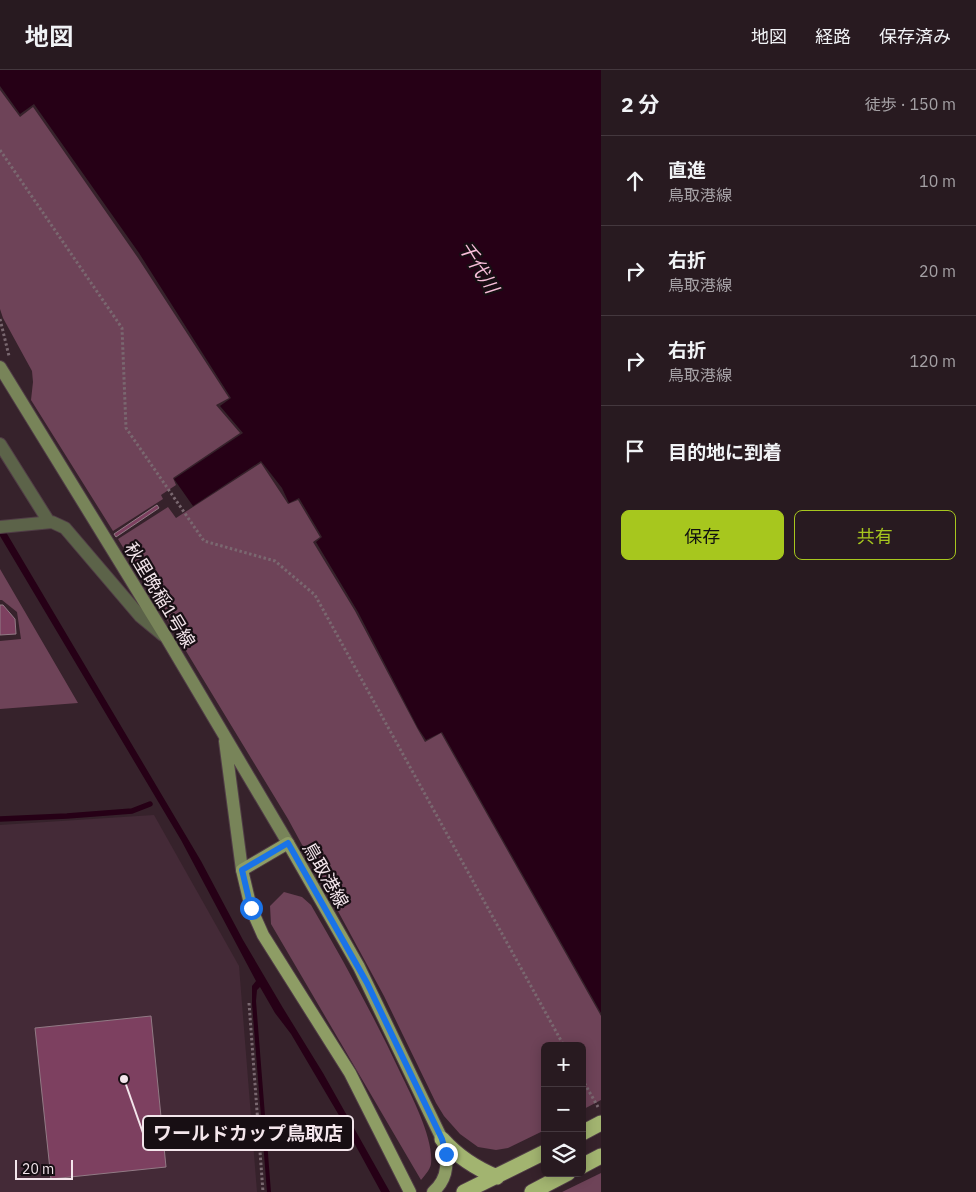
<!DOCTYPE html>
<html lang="ja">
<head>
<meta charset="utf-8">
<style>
  :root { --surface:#281a20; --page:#34272d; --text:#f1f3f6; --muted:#a5a1a5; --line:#44383e; --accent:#a7c71e }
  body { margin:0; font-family:"IBM Plex Sans","Noto Sans JP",sans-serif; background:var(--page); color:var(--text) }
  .controls { position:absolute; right:15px; bottom:15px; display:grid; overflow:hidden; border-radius:8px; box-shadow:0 2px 12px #0003 }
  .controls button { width:45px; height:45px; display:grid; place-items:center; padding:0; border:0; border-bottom:1px solid var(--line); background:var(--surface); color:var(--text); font:25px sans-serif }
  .scale { position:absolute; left:15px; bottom:12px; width:58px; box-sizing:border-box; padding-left:5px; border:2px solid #f3e5eb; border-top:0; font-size:14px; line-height:18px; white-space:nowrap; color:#f3e5eb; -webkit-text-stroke:4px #170e13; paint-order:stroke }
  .stop { position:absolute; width:15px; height:15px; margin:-11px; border:4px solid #1a73e8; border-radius:50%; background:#fff }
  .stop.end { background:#1a73e8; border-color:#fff; box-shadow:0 1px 5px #0008 }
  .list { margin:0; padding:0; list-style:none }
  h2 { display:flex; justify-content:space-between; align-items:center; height:65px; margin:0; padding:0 20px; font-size:21px }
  h2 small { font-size:16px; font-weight:400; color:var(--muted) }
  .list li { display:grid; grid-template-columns:32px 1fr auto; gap:15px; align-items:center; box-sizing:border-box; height:90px; padding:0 20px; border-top:1px solid var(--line) }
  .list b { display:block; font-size:19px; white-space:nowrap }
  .list p { margin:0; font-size:16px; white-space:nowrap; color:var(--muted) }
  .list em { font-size:16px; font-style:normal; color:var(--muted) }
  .actions { display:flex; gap:10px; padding:15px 20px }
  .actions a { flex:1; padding:11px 0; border:1px solid var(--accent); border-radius:8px; text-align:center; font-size:18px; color:var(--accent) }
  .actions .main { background:var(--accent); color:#111 }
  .icon { flex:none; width:28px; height:28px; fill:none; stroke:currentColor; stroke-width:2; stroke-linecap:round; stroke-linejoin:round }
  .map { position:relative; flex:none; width:601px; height:1122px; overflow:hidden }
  header { display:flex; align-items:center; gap:30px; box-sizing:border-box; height:70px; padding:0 25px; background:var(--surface); border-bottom:1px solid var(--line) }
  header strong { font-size:24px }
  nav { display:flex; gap:28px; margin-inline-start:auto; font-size:18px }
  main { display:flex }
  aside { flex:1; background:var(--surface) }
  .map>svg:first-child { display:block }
</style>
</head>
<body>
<header>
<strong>地図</strong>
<nav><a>地図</a><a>経路</a><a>保存済み</a></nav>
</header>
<main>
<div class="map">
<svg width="601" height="1122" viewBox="0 0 601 1122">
  <rect width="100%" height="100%" fill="#36222b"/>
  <path fill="#442a37" d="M154,745L239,896L257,1122H0V755Z"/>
  <path fill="#6e4358" d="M0,20L20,47L33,37L138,188L229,328L216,335L240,363L173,408L176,415L161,425L163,429L113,461L31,330L33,312L32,301L3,248L0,239Z
    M261,393L288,434L298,430L320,467L313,472L355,541L417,658L425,672L441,663L601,946V1030L582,1040V976H545V1060L508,1078L496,1080L478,1077L460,1064L444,1046L436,1033L384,926L288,749L118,469L168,437L176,448Z
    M0,499L78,633L0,639V571L21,569L17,542L2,530H0Z
    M284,822L302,827L311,835C343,890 374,946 401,1004C412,1027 434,1069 431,1094C430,1100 424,1106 421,1110L271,854L270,836Z
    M601,1103V1122H562Z"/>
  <path fill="#260016" d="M0,0H601V943L442,662L426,670L418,658L358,542L316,472L322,467L299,428L289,433L282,418L261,391L193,436L174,409L243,363L220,336L231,328L139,183L34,34L20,44L0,16Z
    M0,452L201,791L243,870L283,938L323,1003L390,1122H381L340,1047L291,964L275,943L260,917L257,920L256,931L271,1122H267L252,934V916L256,911L181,770L0,466Z"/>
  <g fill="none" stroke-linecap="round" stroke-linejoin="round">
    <path stroke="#260016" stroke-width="5.5" d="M0,749L67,746L132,741L150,734"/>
  </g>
  <path fill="#7d4060" stroke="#927a85" d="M157,435L159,438L116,467L114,464Z
    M0,535H3L15,549L16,564L0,565Z
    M151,946L166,1097L51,1109L35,958Z"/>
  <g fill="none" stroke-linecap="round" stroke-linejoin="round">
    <defs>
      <path id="street" d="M0,374L49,452
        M0,457L52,452L65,458L140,546L163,565"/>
      <path id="secondary" d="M0,297L166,567L288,773
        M225,671L242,800"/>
      <path id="primary" d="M410,1122L350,1003L263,865L251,838L242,800L288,773L359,897L442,1069C448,1089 450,1107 433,1122"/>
      <path id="highway" d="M582,1063L601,1053
        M442,1069C458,1087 475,1098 497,1107
        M582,1096L601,1086
        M464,1122L545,1082
        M532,1122L568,1103"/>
    </defs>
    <use href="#street" stroke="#503d46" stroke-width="14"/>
    <use href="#secondary" stroke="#503d46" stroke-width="14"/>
    <use href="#primary" stroke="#503d46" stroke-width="14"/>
    <use href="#highway" stroke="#503d46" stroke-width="17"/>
    <path stroke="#7a6870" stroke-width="3" stroke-dasharray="2.5 2.5" stroke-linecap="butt" d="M0,80L122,258L126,358L204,471L275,491L315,525L564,976
      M0,249L9,286
      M249,933L263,1122
      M582,1009L598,1037"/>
    <use href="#street" stroke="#5c6349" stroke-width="12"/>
    <use href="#secondary" stroke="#788459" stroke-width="12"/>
    <use href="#primary" stroke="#8e9d65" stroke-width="12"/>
    <use href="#highway" stroke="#a2b470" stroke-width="15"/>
  </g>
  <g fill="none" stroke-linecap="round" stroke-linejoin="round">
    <path stroke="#1a73e8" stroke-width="6" d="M251,838L242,800L288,773L367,913L442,1069L446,1084"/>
  </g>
  <g text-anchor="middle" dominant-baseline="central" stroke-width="4.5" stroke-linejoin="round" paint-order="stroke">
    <g font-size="18" fill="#f3e5eb" stroke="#170e13">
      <text transform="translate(160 525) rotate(59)">秋里晩稲1号線</text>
      <text transform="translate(326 805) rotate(60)">鳥取港線</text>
    </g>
    <g font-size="19" font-style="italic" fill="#f7bed9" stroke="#170e13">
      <text transform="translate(479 197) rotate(58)">千代川</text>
    </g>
  </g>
  <path fill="none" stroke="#f3e5eb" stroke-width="2" d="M124 1009L143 1063"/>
  <circle fill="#f3e5eb" stroke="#170e13" stroke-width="2" cx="124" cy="1009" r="5"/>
  <rect fill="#170e13" stroke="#f3e5eb" stroke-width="2" x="143" y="1046" width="210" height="34" rx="5"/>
  <g font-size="19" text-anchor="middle" font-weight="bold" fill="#f3e5eb">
    <text x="248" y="1070">ワールドカップ鳥取店</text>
  </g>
</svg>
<div class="controls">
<button>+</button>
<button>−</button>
<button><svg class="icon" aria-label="layers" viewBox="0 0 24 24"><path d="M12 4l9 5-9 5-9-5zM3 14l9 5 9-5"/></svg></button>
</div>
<div class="scale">20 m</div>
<div class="stop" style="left:251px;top:838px"></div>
<div class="stop end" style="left:446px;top:1084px"></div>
</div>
<aside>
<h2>2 分<small>徒歩 · 150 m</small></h2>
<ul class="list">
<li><svg class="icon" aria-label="ahead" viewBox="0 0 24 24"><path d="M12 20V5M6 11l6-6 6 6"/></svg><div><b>直進</b><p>鳥取港線</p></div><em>10 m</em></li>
<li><svg class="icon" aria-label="right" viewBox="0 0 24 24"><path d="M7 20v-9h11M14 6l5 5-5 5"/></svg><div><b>右折</b><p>鳥取港線</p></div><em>20 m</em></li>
<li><svg class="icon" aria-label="right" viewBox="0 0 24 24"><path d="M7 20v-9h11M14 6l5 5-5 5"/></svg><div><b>右折</b><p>鳥取港線</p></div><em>120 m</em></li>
<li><svg class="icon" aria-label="arrive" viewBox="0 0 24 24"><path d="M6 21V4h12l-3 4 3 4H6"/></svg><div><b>目的地に到着</b></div></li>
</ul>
<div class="actions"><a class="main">保存</a><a>共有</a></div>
</aside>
</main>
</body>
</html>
